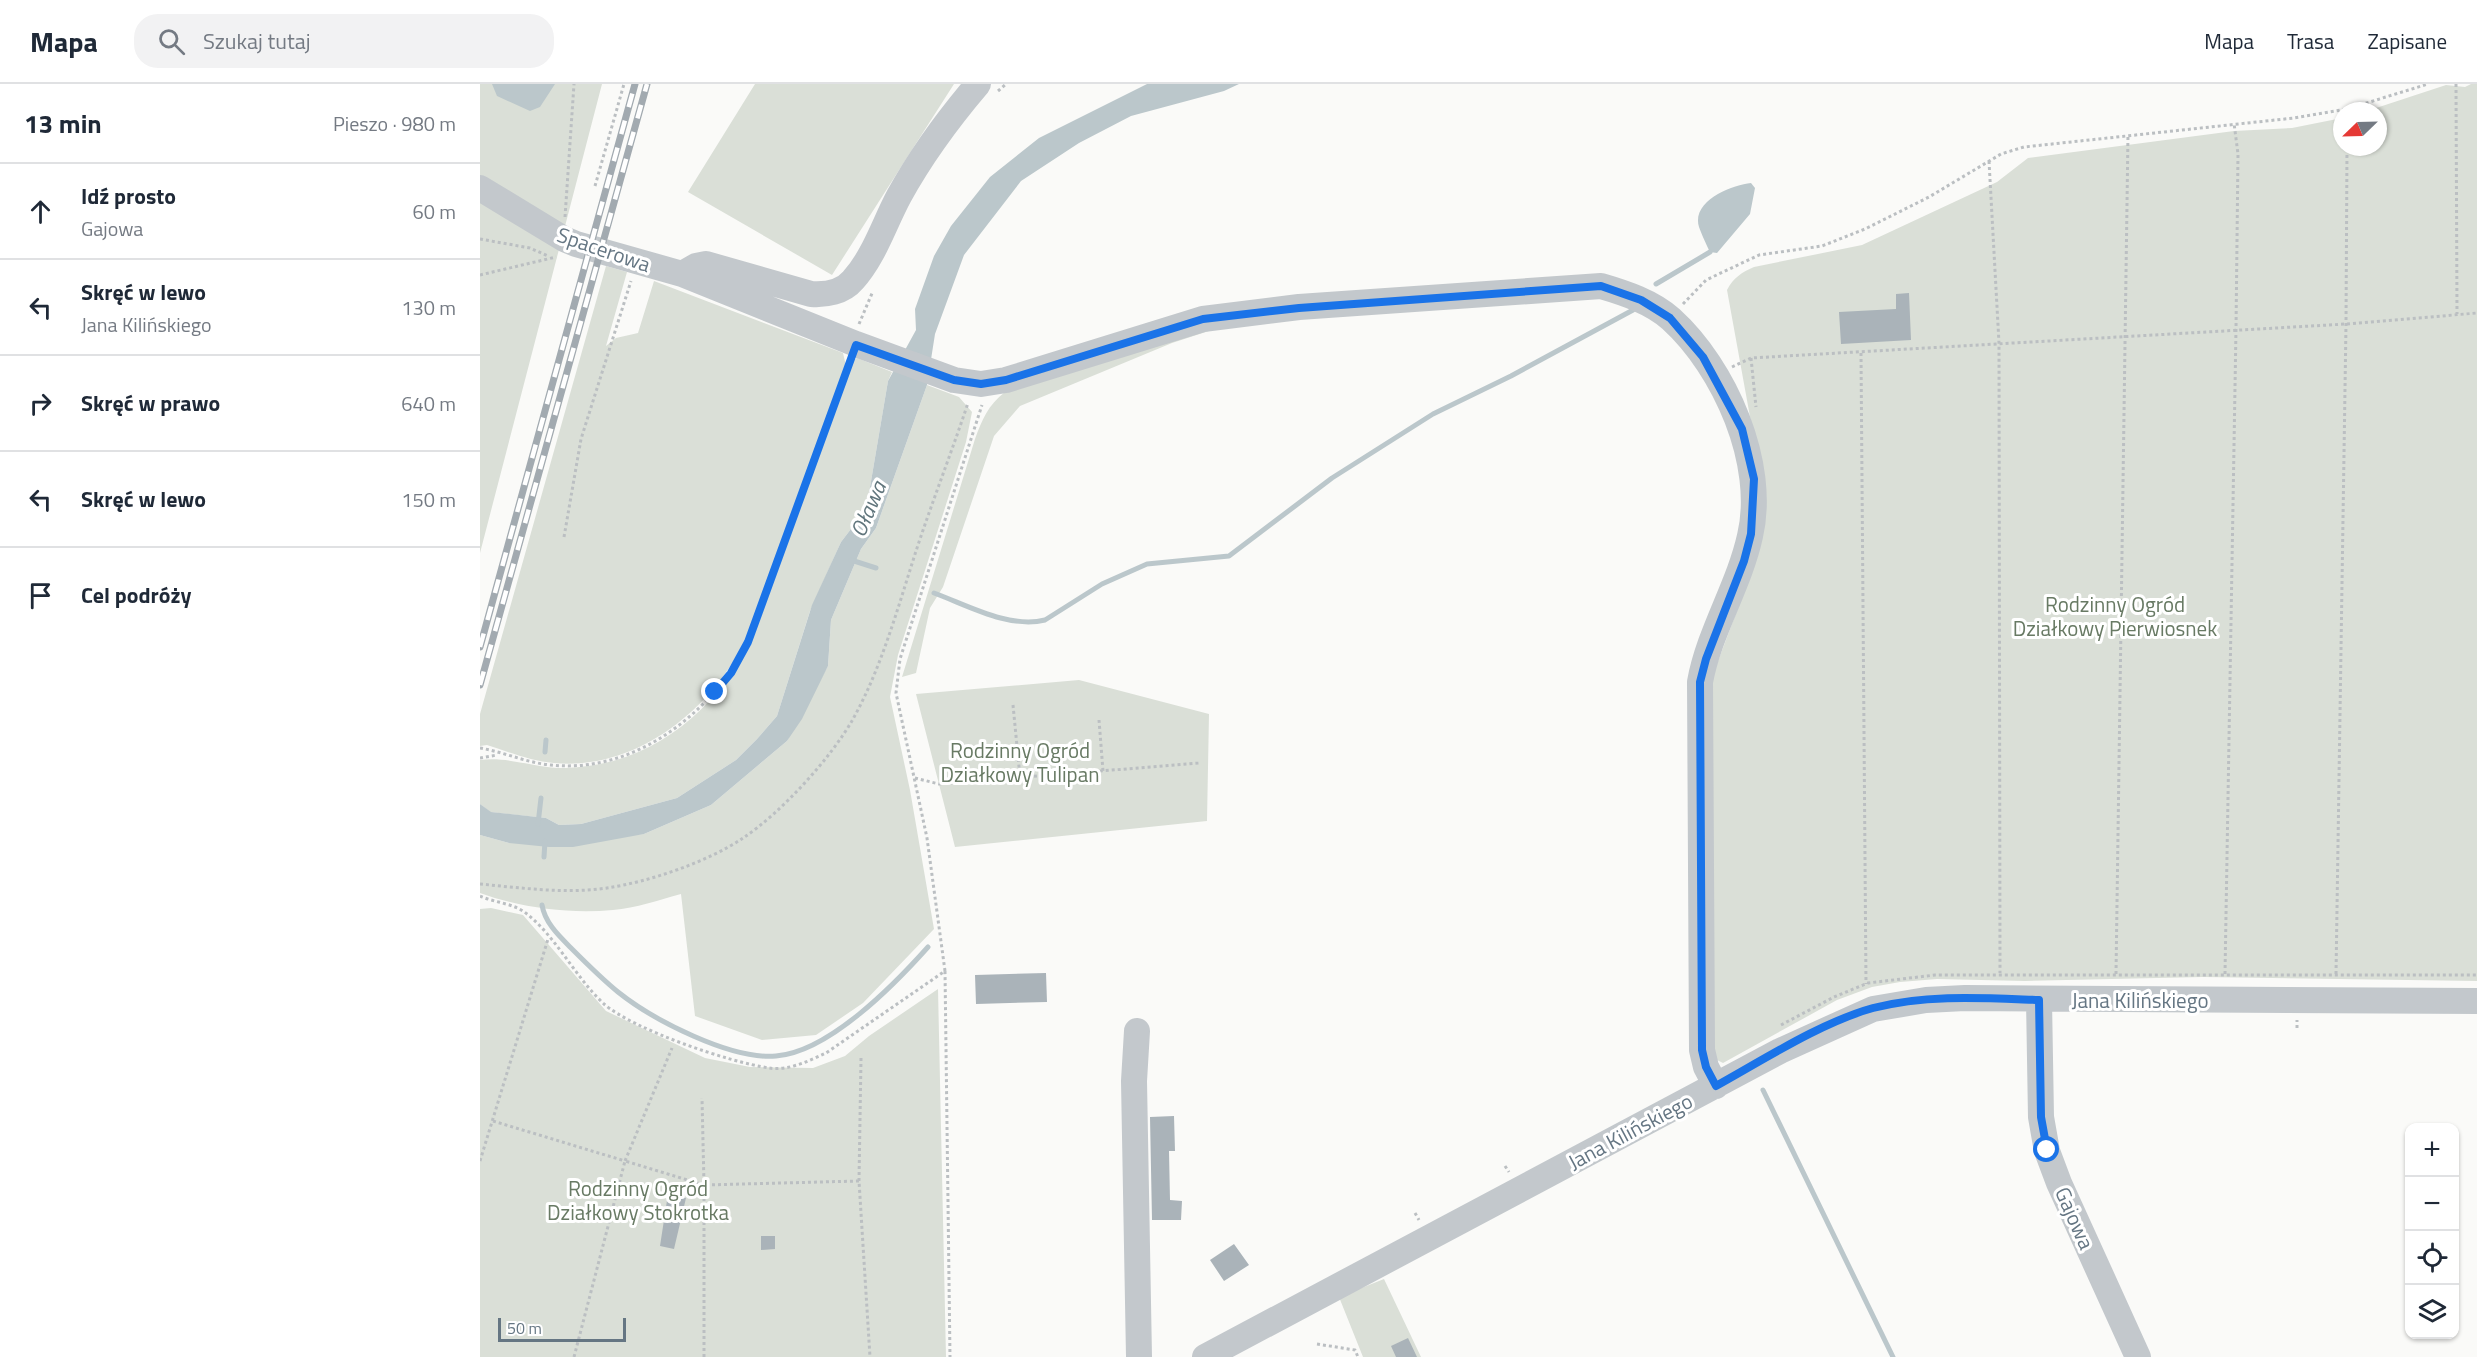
<!DOCTYPE html>
<html lang="pl">
<head>
<meta charset="utf-8">
<style>
  :root { --surface:#fff; --page:#f2f2f3; --text:#1f2937; --muted:#747a83; --line:#e0e1e3 }
  body { margin:0; font-family:"Titillium Web",sans-serif; background:var(--page); color:var(--text) }
  .controls { position:absolute; right:18px; bottom:18px; display:grid; overflow:hidden; border-radius:12px; box-shadow:0 2px 4px #0004 }
  .controls button { width:54px; height:54px; display:grid; place-items:center; padding:0; border:0; border-bottom:2px solid var(--line); background:var(--surface); color:var(--text); font:30px sans-serif }
  .compass { position:absolute; left:1853px; top:18px; width:54px; height:54px; border-radius:50%; background:var(--surface); box-shadow:0 2px 4px #0004; rotate:247deg }
  .scale { position:absolute; left:18px; bottom:15px; width:128px; box-sizing:border-box; padding-left:6px; border:3px solid #657683; border-top:0; font-size:16px; line-height:21px; white-space:nowrap; color:#657683; -webkit-text-stroke:4px #fff; paint-order:stroke }
  .stop { position:absolute; width:18px; height:18px; margin:-14px; border:4px solid #1a73e8; border-radius:50%; background:#fff }
  .stop.end { background:#1a73e8; border-color:#fff; box-shadow:0 2px 6px #0008 }
  .list { margin:0; padding:0; list-style:none }
  h2 { display:flex; justify-content:space-between; align-items:center; height:78px; margin:0; padding:0 24px; font-size:26px }
  h2 small { font-size:20px; font-weight:400; color:var(--muted) }
  .list li { display:grid; grid-template-columns:39px 1fr auto; gap:18px; align-items:center; box-sizing:border-box; height:96px; padding:0 24px; border-top:2px solid var(--line) }
  .list b { display:block; font-size:22px; white-space:nowrap }
  .list p { margin:0; font-size:20px; white-space:nowrap; color:var(--muted) }
  .list em { font-size:20px; font-style:normal; color:var(--muted) }
  .icon { flex:none; width:33px; height:33px; fill:none; stroke:currentColor; stroke-width:2; stroke-linecap:round; stroke-linejoin:round }
  .map { position:relative; flex:none; width:1997px; height:1273px; overflow:hidden }
  header { display:flex; align-items:center; gap:36px; box-sizing:border-box; height:84px; padding:0 30px; background:var(--surface); border-bottom:2px solid var(--line) }
  header strong { font-size:28px }
  nav { display:flex; gap:33px; margin-inline-start:auto; font-size:21px }
  .search { width:420px; height:54px; background:var(--page); display:flex; align-items:center; gap:15px; box-sizing:border-box; padding:0 21px; border-radius:24px; color:var(--muted); font-size:22px }
  main { display:flex }
  aside { flex:1; background:var(--surface) }
  .map>svg:first-child { display:block }
</style>
</head>
<body>
<header>
<strong>Mapa</strong>
<div class="search"><svg class="icon" aria-label="search" viewBox="0 0 24 24"><circle cx="10" cy="10" r="6"/><path d="M15 15l6 6"/></svg>Szukaj tutaj</div>
<nav><a>Mapa</a><a>Trasa</a><a>Zapisane</a></nav>
</header>
<main>
<aside>
<h2>13 min<small>Pieszo · 980 m</small></h2>
<ul class="list">
<li><svg class="icon" aria-label="ahead" viewBox="0 0 24 24"><path d="M12 20V5M6 11l6-6 6 6"/></svg><div><b>Idź prosto</b><p>Gajowa</p></div><em>60 m</em></li>
<li><svg class="icon" aria-label="left" viewBox="0 0 24 24"><path d="M17 20v-9H6M10 6l-5 5 5 5"/></svg><div><b>Skręć w lewo</b><p>Jana Kilińskiego</p></div><em>130 m</em></li>
<li><svg class="icon" aria-label="right" viewBox="0 0 24 24"><path d="M7 20v-9h11M14 6l5 5-5 5"/></svg><div><b>Skręć w prawo</b></div><em>640 m</em></li>
<li><svg class="icon" aria-label="left" viewBox="0 0 24 24"><path d="M17 20v-9H6M10 6l-5 5 5 5"/></svg><div><b>Skręć w lewo</b></div><em>150 m</em></li>
<li><svg class="icon" aria-label="arrive" viewBox="0 0 24 24"><path d="M6 21V4h12l-3 4 3 4H6"/></svg><div><b>Cel podróży</b></div></li>
</ul>
</aside>
<div class="map">
<svg width="1997" height="1273" viewBox="0 0 1997 1273">
  <rect width="100%" height="100%" fill="#fafaf8"/>
  <path fill="#dadfd7" d="M0,0H122L0,469Z
    M275,0H474L352,191L208,108Z
    M1991,0H1997V897L1723,893L1545,897L1457,895L1420,898L1392,903L1357,916L1243,979L1233,974L1229,601L1278,471L1286,421L1247,206C1253,194 1262,188 1274,183L1382,161L1517,98L1548,74L1754,47L1812,44L1862,34V63H1898V27H1887L1966,1L1985,3Z
    M126,182L147,188L126,262L136,254L158,249L174,197L363,269L366,282L268,550C235,623 158,687 74,679C51,677 29,668 7,661L0,662V630Z
    M732,246L692,259L540,322L514,352L463,503L450,524L436,589L422,593L495,355C502,336 508,321 525,308L702,249Z
    M377,274L412,288L408,297L388,415L374,441L361,458L330,527L297,632L277,655L256,676L197,714L101,740L79,741L66,734L10,728L0,720V676C30,672 56,685 86,684C174,681 238,625 275,549L373,276Z
    M447,301L479,313L492,328L486,358L418,571L410,613L430,706L454,845L383,919L336,951L282,956L215,932L201,810C179,816 156,824 133,826C89,830 41,824 0,809V751L29,759L164,750L231,721L307,657L348,582L351,536L381,465L396,444Z
    M599,596L729,630L727,737L475,763L436,610Z
    M11,824L43,831L126,927L225,974L270,983L333,984L365,972L389,952L458,905L466,1273H0V825Z
    M904,1195L941,1273H883L859,1213Z"/>
  <path fill="#bbc7cb" d="M12,0H75L60,23L50,27L17,12Z
    M667,0H759L744,7L651,32L599,59L541,97L484,171L455,250L447,301L396,444L381,465L351,536L348,582L322,635L307,657L231,721L164,750L93,763H69L29,759L0,751V720L11,728L66,734L79,741L101,740L197,714L256,676L277,655L297,632L332,521L361,458L374,441L388,415L408,297L436,246L435,225L454,172L471,142L510,93L559,54Z
    M1271,99L1275,104L1270,130L1237,169L1230,168C1227,162 1221,149 1219,143C1211,117 1252,101 1271,99Z"/>
  <g fill="none" stroke-linecap="round" stroke-linejoin="round">
    <path stroke="#bbc7cb" stroke-width="5" d="M1176,200L1230,168
      M371,476L396,484
      M454,509C487,521 529,545 565,536L622,500L667,480L749,472L852,394L953,330L1031,292L1153,226
      M65,668L66,656
      M58,740L61,714
      M64,773L65,757
      M62,821C65,839 79,852 92,865C107,880 122,895 138,908C173,936 251,976 296,972C349,968 415,900 448,863
      M1283,1006L1413,1273"/>
  </g>
  <path fill="#aab3b9" d="M1429,209L1431,256L1361,260L1359,228L1416,225V210Z
    M566,889L567,918L496,920L495,891Z
    M694,1032L695,1067H689L690,1116L702,1117L701,1136H672L670,1033Z
    M188,1110L206,1114L194,1165L180,1162Z
    M281,1152H295V1165L281,1166Z
    M754,1160L769,1181L744,1197L730,1176Z
    M928,1254L937,1273H916L911,1262Z"/>
  <g fill="none" stroke-linecap="round" stroke-linejoin="round">
    <path stroke="#bbbfc2" stroke-width="3" stroke-dasharray="3 3" stroke-linecap="butt" d="M1976,0L1977,230
      M518,7L526,0
      M1509,77L1519,259L1520,889
      M115,102L144,0
      M85,133L94,0
      M0,155L50,164L68,172
      M0,191L76,173
      M1203,220L1226,196L1279,171L1342,162L1385,145L1449,113L1521,70L1544,63L1814,34L1867,25L1948,0
      M379,240L393,207
      M1381,269L1386,900
      M1271,274L1276,323
      M1252,283L1271,274L1866,240L1997,229
      M84,453L101,355L151,197
      M533,621L540,693
      M619,636L623,687
      M0,664C24,668 47,679 71,681C155,690 232,629 268,558L371,279
      M0,674L17,671
      M435,694L459,700L720,679
      M0,800C42,804 85,810 127,804C168,798 228,778 263,754C301,729 351,674 373,635C403,581 419,519 438,461C454,413 472,367 488,319
      M0,812C15,819 34,819 47,830C77,854 95,893 124,920C154,946 249,978 289,984C308,987 329,977 346,969L465,887L470,1273
      M465,887L447,754L416,609L420,575L502,321
      M1636,890L1648,50
      M1745,890L1756,245L1758,70L1754,39
      M1856,890L1866,240L1867,63
      M1301,941L1354,913L1388,899L1455,891H1997
      M1817,944V936
      M13,1037L145,1077L192,964
      M0,1077L68,855
      M1025,1082L1029,1088
      M379,1097L381,974
      M935,1129L939,1136
      M837,1260L875,1266L878,1273
      M94,1273L145,1077L224,1101L222,1014
      M224,1273V1101L379,1097L390,1273"/>
    <path stroke="#c3c8cc" stroke-width="26" d="M0,104L84,155L96,160L202,190L376,260L474,296L501,300L526,296L723,235L819,223L1121,202C1145,209 1172,218 1191,235C1245,284 1287,380 1270,452C1259,502 1229,548 1220,598L1222,966L1226,983L1236,1002
      M202,190L216,182L226,180L331,210C346,211 363,208 373,196C394,173 404,140 419,112C441,72 469,34 498,0
      M1559,916L1561,1033L1567,1067L1579,1099L1658,1273
      M657,947L654,997L659,1273
      M725,1273L1300,967L1393,925L1446,916L1485,914L1997,917"/>
    <defs>
      <path id="rail" d="M0,563L155,0
        M0,601L167,0"/>
    </defs>
    <use href="#rail" stroke="#a2aab0" stroke-width="7"/>
    <use href="#rail" stroke="#fff" stroke-width="4.5" stroke-dasharray="14" stroke-linecap="butt"/>
  </g>
  <g fill="none" stroke-linecap="round" stroke-linejoin="round">
    <path stroke="#1a73e8" stroke-width="8" d="M235,608L251,589L268,558L376,261L474,296L501,300L526,296L723,235L819,224L1121,202L1161,216L1190,234L1223,273L1262,345L1274,395L1271,450L1264,477L1226,575L1220,598L1222,966L1226,983L1236,1002C1283,976 1342,938 1393,924C1447,910 1504,914 1559,916L1561,1033L1567,1066"/>
  </g>
  <g text-anchor="middle" dominant-baseline="central" stroke-width="6" stroke-linejoin="round" paint-order="stroke">
    <g font-size="21" fill="#657683" stroke="#fff">
      <text transform="translate(124 165) rotate(19)">Spacerowa</text>
      <text x="1660" y="916">Jana Kilińskiego</text>
      <text transform="translate(1150 1047) rotate(-28)">Jana Kilińskiego</text>
      <text transform="translate(1595 1134) rotate(66)">Gajowa</text>
    </g>
    <g font-size="21" fill="#687a64" stroke="#fff">
      <text x="1635" y="520">Rodzinny Ogród<tspan x="1635" dy="24">Działkowy Pierwiosnek</tspan></text>
      <text x="540" y="666">Rodzinny Ogród<tspan x="540" dy="24">Działkowy Tulipan</tspan></text>
      <text x="158" y="1104">Rodzinny Ogród<tspan x="158" dy="24">Działkowy Stokrotka</tspan></text>
    </g>
    <g font-size="22" font-style="italic" fill="#60757c" stroke="#fff">
      <text transform="translate(388 425) rotate(-67)">Oława</text>
    </g>
  </g>
</svg>
<div class="controls">
<button>+</button>
<button>−</button>
<button><svg class="icon" aria-label="locate" viewBox="0 0 24 24"><circle cx="12" cy="12" r="6"/><path d="M12 2v4M12 18v4M2 12h4M18 12h4"/></svg></button>
<button><svg class="icon" aria-label="layers" viewBox="0 0 24 24"><path d="M12 4l9 5-9 5-9-5zM3 14l9 5 9-5"/></svg></button>
</div>
<svg class="compass" viewBox="-18 -18 36 36"><path d="M0-13l5 13h-10z" fill="#e53935"/><path d="M0 13l5-13h-10z" fill="#747a83"/></svg>
<div class="scale">50 m</div>
<div class="stop" style="left:1567px;top:1066px"></div>
<div class="stop end" style="left:235px;top:608px"></div>
</div>
</main>
</body>
</html>
